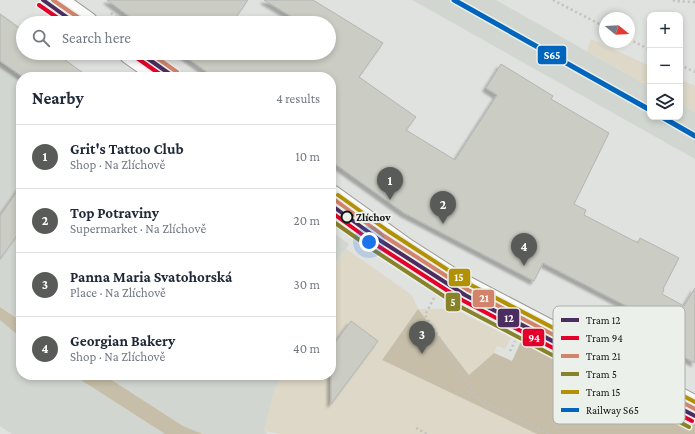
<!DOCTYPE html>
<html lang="en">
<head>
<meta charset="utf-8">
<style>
  :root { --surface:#fff; --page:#f6f6f7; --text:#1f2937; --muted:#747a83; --line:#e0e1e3; --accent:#595b58 }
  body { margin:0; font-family:"Crimson Pro",serif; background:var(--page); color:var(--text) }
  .controls { position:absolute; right:12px; top:12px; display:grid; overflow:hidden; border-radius:8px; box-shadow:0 2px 6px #0003 }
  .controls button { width:36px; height:36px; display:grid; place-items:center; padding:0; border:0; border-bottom:1px solid var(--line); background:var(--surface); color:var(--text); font:20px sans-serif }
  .compass { position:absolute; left:599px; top:12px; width:36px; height:36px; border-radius:50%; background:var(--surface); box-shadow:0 2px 6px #0003; rotate:108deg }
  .you { position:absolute; left:369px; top:242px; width:14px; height:14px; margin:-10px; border:3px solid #fff; border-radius:50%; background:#1a73e8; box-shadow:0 0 0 6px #1a73e833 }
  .badge { display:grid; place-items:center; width:26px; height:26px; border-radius:50%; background:var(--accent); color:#fff; font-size:13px; font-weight:700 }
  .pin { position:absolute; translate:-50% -33px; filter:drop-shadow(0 1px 2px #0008) }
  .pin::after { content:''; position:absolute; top:21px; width:14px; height:12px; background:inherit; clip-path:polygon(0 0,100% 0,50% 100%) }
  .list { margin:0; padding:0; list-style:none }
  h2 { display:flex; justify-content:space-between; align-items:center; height:52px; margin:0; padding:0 16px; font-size:17px }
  h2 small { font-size:13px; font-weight:400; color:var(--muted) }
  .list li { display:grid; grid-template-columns:26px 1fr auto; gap:12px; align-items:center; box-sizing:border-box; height:64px; padding:0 16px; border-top:1px solid var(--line) }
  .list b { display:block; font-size:15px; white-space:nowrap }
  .list p { margin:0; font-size:13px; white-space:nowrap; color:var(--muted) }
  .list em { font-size:13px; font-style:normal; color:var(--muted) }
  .icon { flex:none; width:22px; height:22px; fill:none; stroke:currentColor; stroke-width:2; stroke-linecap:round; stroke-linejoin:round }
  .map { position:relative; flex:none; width:695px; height:434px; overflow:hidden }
  .search { position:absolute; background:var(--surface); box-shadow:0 2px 6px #0003; left:16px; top:16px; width:320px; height:44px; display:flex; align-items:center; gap:10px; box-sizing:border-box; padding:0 14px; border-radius:22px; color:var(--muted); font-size:15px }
  .panel { position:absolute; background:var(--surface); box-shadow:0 2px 6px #0003; left:16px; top:72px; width:320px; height:308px; border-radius:16px }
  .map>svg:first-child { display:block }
</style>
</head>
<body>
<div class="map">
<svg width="695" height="434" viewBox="0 0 695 434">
  <defs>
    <filter id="shadow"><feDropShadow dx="-3.5" dy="3.5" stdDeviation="1" flood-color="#0004"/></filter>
  </defs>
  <rect width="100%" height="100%" fill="#e0e2df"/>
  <path fill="#d1d7d0" d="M412,0H496L650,87V117H680V104L695,112V159Z
    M0,13L23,29V53H56L89,77H21V321L0,307Z
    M331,231L349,244L346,249L331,266Z
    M0,320L21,338V375H73L165,434H12L0,426Z
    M104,375H295V380L281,376L264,430L267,434H203L183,426Z"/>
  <path fill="#ddd8c8" d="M591,39L650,66V87L587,51Z
    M680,79L695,86V112L680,104Z
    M346,249L412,295L418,309H454L511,338L505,349L497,346L494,353L469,375L418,309L382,360L537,434H281L264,431L273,393L281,375L295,380V375H331V266Z"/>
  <path fill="#c6bea8" d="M0,307L21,321V338L0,320Z
    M418,309L469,375L494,353L512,361L524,335L695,423V434H537L382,360Z
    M73,375H104L183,426L203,434H165Z"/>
  <path fill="#cbcdc4" stroke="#b4b5b3" filter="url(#shadow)" d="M107,0H248L232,23H138Z
    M264,0H313L383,43L359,77L416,117L406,130L455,160L497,95L486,88L501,64L553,96L551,99L609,133L574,204L586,210L584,215L638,243L640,238L679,258L663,289L664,290L662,294L684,306L695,288V363L661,345L671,329L543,263L534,281L404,213L331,161V77H214L180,53H261L265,56L287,57L290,53H329V23H302Z
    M0,14L23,31V53H55L89,77H23L0,61Z
    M21,186V230L0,259V216Z
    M351,321L378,341L331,404V348Z"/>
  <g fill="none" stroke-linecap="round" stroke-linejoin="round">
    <defs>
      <path id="secondary" d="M55,0L87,23
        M130,53L164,77
        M331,196L405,249L458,283L695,407"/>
    </defs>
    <use href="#secondary" stroke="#979896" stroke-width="24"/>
    <path stroke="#c0c1c0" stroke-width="2.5" stroke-dasharray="2 3" stroke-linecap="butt" d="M553,0L605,27
      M673,0L675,1L695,2
      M111,13L125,23
      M629,39L650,50
      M680,65L695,72
      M434,298L425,315L478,399L550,434
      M510,351L515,341
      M416,428L427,434"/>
    <use href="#secondary" stroke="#fafbfa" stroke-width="22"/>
    <defs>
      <path id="rail-1" d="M454,0L650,110
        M662,117L695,136"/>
    </defs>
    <use href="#rail-1" stroke="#ecf0eb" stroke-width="8"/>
    <use href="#rail-1" stroke="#0065bd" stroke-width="5"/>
    <defs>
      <path id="tram-1" d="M43,0L75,23
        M140,53L174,77
        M331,205L381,241L465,295L695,416"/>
      <path id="tram-2" d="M39,5L65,23
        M137,58L164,77
        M331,212L378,246L462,300L692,421"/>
      <path id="tram-3" d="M53,0L79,18
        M150,53L177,72
        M335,200L384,236L468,290L695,409"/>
      <path id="tram-4" d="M331,220L375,251L459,306L689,427"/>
      <path id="tram-5" d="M338,195L388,231L471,285L695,402"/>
    </defs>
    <use href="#tram-1" stroke="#ecf0eb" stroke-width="7"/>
    <use href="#tram-2" stroke="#ecf0eb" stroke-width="7"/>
    <use href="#tram-3" stroke="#ecf0eb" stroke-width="7"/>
    <use href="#tram-4" stroke="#ecf0eb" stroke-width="7"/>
    <use href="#tram-5" stroke="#ecf0eb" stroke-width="7"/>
    <use href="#tram-1" stroke="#4c2d5f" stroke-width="4"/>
    <use href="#tram-2" stroke="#e4002b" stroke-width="4"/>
    <use href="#tram-3" stroke="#d1846b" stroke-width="4"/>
    <use href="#tram-4" stroke="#88822a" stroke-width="4"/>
    <use href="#tram-5" stroke="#b29105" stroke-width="4"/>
  </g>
  <circle fill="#ecf0eb" stroke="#101210" stroke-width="2" cx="347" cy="217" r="5.5"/>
  <g text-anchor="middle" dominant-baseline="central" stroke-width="4" stroke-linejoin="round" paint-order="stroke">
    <g font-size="11" font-weight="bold" fill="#101210" stroke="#ecf0eb" text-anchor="start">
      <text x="356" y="217">Zlíchov</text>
    </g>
  </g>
  <rect x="553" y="306" width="132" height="118" rx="6" fill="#ecf0eb" stroke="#aaada9" stroke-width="1"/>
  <rect x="561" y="318" width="18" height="4" fill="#4c2d5f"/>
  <rect x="561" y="336" width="18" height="4" fill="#e4002b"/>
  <rect x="561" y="354" width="18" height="4" fill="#d1846b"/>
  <rect x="561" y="372" width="18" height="4" fill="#88822a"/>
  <rect x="561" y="390" width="18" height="4" fill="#b29105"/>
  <rect x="561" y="408" width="18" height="4" fill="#0065bd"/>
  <g font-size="11" fill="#101210">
    <text x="586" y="324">Tram 12</text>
    <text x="586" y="342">Tram 94</text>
    <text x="586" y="360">Tram 21</text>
    <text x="586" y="378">Tram 5</text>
    <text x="586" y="396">Tram 15</text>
    <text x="586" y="414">Railway S65</text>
  </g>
  <g stroke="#ecf0eb" stroke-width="1.5">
    <rect x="537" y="45" width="30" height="20" rx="4" fill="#0065bd"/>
    <rect x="448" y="268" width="23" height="19" rx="4" fill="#b29105"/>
    <rect x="472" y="289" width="23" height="19" rx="4" fill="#d1846b"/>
    <rect x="445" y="292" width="16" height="20" rx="4" fill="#88822a"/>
    <rect x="497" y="308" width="23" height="20" rx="4" fill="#4c2d5f"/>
    <rect x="522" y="328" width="23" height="19" rx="4" fill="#e4002b"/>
  </g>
  <g font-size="11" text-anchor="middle" font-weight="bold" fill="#fff">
    <text x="552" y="59">S65</text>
    <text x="459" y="281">15</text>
    <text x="484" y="302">21</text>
    <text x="453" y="306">5</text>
    <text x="509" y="322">12</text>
    <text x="534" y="342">94</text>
  </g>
</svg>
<div class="controls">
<button>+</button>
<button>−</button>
<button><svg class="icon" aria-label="layers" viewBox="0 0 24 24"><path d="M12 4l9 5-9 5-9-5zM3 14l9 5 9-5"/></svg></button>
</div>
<svg class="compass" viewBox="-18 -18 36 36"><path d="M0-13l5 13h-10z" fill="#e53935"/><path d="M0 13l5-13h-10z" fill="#747a83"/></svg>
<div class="you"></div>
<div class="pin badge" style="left:390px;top:200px">1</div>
<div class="pin badge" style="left:443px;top:224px">2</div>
<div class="pin badge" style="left:422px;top:354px">3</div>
<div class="pin badge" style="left:524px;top:266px">4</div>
<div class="search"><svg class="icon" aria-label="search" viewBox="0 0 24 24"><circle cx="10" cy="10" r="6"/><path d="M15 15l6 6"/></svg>Search here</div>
<section class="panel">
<h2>Nearby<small>4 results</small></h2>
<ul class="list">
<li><span class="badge">1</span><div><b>Grit's Tattoo Club</b><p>Shop · Na Zlíchově</p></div><em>10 m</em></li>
<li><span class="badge">2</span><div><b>Top Potraviny</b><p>Supermarket · Na Zlíchově</p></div><em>20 m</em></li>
<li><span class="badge">3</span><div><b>Panna Maria Svatohorská</b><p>Place · Na Zlíchově</p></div><em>30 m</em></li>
<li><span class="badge">4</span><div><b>Georgian Bakery</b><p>Shop · Na Zlíchově</p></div><em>40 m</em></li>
</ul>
</section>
</div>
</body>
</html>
